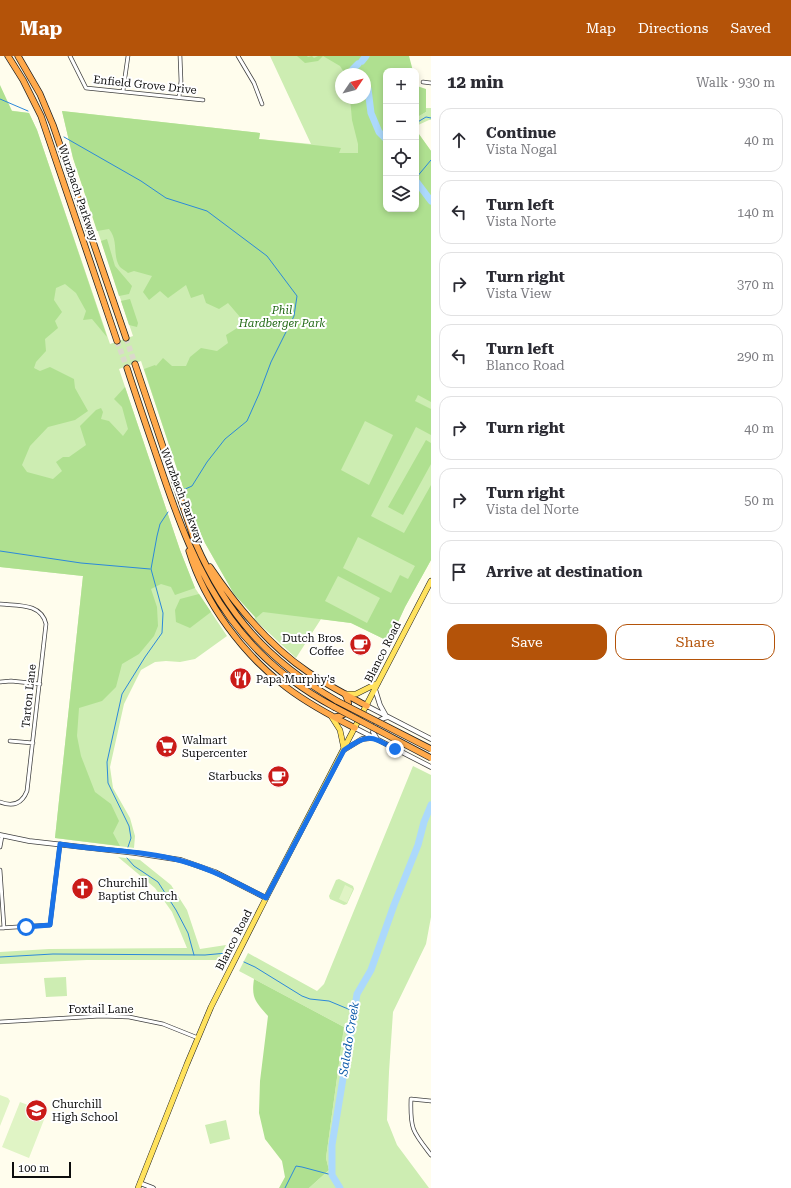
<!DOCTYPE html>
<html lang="en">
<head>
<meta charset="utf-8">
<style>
  :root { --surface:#fff; --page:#f2f2f3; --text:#2b2b33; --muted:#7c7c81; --line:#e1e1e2; --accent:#b45309 }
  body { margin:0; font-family:"Roboto Serif",serif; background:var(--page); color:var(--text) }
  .controls { position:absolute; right:12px; top:12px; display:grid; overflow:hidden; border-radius:8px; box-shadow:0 2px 6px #0003 }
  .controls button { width:36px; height:36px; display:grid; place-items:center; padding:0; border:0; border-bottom:1px solid var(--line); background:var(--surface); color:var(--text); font:20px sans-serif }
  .compass { position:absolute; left:335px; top:12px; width:36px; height:36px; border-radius:50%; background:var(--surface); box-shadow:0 2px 6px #0003; rotate:55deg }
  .scale { position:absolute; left:12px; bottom:10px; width:59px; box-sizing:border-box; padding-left:4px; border:2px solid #0d0d0d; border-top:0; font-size:11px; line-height:14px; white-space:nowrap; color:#0d0d0d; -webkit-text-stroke:3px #fff; paint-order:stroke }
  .stop { position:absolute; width:12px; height:12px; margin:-9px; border:3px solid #1a73e8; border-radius:50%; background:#fff }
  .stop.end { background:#1a73e8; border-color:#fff; box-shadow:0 1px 4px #0008 }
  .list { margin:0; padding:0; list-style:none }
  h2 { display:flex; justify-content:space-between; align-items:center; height:52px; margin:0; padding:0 16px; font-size:17px }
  h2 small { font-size:13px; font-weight:400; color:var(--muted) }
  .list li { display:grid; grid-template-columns:26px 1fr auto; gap:12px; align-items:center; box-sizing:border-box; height:64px; margin:0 8px 8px; padding:0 8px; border:1px solid var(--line); border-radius:12px }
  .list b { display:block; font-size:15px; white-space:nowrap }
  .list p { margin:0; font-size:13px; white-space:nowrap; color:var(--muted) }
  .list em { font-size:13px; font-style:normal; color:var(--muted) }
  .actions { display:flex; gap:8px; padding:12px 16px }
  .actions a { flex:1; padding:9px 0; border:1px solid var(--accent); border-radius:12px; text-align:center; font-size:14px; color:var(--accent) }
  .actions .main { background:var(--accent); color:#fff }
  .icon { flex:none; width:22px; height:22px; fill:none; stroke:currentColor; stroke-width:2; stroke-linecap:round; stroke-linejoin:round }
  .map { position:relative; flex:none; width:431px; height:1132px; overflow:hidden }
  header { display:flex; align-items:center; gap:24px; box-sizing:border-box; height:56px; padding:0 20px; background:var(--accent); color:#fff }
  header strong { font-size:19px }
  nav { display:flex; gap:22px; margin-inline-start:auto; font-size:14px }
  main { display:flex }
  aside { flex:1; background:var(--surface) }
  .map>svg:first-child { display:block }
</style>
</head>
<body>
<header>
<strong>Map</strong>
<nav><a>Map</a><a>Directions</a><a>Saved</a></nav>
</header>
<main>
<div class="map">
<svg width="431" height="1132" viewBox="0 0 431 1132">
  <rect width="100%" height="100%" fill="#fffded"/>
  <path fill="#cdedb2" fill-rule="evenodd" d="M270,0H409L386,15V153H416V74L431,95V504L405,551L393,577L388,585L351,567L321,563L296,602L254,563L255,561L234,538L205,487L191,455L141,305L119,313L180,494L195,532L227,580L195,603L180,606L166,605L155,606L141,614L124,648L110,711L113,732L130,762L135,780L134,792L55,782L83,520L0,511V53L29,57L37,74L110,288L133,280L73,102L62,55L260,77L259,83L311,88ZM341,18H365V42H341Z
    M426,52H431V64H429L416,70V62L426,56Z
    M413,710L431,719V861L426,888L393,956L389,1016L387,1064L397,1089L429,1132H309L329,1114L326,1102L344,971L239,915L248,897L317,935L324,928Z
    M118,801L140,804L171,829L187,854L200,893L226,889L218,904H87L0,908V896L49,893L187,892L172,856L155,832Z
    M339,823L353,830L354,833L347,848L344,849L330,843L329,840L336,824Z
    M66,921L67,940L46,941L44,922Z
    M226,1064L230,1083L210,1088L205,1069Z"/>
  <path fill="#afe090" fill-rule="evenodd" d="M297,0H307L308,1L312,0L314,2L318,0H409L413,15H386V153H416V74L431,95V346L418,339L415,345L431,353V379L416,371L371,460L404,477L431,429V504L405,551L393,577L388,585L351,567L263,556L256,562L234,538L205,487L191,455L144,313L155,309L156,310L163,302L172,310H186L190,301L201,292L217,295L228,287L226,279L242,269L240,261L228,247L219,253L206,247L203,238L191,242L186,229L168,242L160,235L149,244L143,236L152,220L134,215L128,217C126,215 122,213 120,211C112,200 119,185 109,173L97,175L73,102L62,55L260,77L259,83L341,92L339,97H358V88L352,64L350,42H365V18H345L340,10L323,0L318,5L305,7ZM365,365L393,379L369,429L341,414ZM358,481L415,510L408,523L400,519L391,537L343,512ZM338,520L380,542L367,567L325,545Z
    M416,25L417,30L426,33V56L416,62Z
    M0,29L12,55L29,57L37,74L107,281L92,263L83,264L86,255L76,237L65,228L56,232L54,244L62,256L55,265L58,272L45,283L46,295L36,306L34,312L40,315L50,311L74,323L75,332L88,355L75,364L48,371L30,390L22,409L27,416L53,423L62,415L56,406L63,401H69L86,389L80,370L96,354L101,352L103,356L101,363L109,365L123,380L128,373L122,351L114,343L125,331L180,494L195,532L175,539L171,531L161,528L151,533L157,551L158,570L154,580L139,598L122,608L116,631L102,645L79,652L77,680L81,700L95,736L111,748L119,765L113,777L120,790L55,782L83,520L0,511Z
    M107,183L115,210L132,230L129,238L119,240L101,185Z
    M130,243L138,267L137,271L129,269L121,245Z
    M426,384L431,387V408L403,459L388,451Z
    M199,538L211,556L190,572L176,566L175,554L180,543Z
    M254,923L344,971L326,1102L329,1114L309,1132H279L285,1121L282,1105L265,1083L259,1057L260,1025L268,960C256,946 251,943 254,923Z"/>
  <path fill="#e0f4c5" d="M345,829L353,833L347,847L339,843Z
    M0,1039L8,1042L10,1045L0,1070Z
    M20,1046L47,1056L29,1102L2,1091Z"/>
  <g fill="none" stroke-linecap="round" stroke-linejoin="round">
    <path stroke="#2c89da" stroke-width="1" d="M0,43L28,55
      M416,67L426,61L431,62
      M64,81L141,125L166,142L207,155L267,200L297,240L294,260L271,306L259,338L247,365L225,383L207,406L192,430L183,434
      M416,122L431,104
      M0,495L81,507L150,513
      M128,791L131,782L129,770L108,727L107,706L122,638L145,601L162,577L163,557L151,513L157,480L160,468L168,456
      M127,802L134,810L158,826L176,854L188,877L194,899
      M0,901L53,898L205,899L227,897
      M244,906L255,911L302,940L310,943L329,945L353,955
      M285,1132L296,1110L302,1111L332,1119"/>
    <path stroke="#acd9fc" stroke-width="7" d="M362,5L366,0
      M358,18L353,13L358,8
      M365,26L368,33L371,57L379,76L386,83
      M416,125L431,145
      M340,1132L332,1119V1089L357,938L371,914L394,849L418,789L424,766L431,749"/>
    <path stroke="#dbd9cb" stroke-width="5.5" stroke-dasharray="5.5 3" stroke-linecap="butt" d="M126,282L135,308
      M117,285L127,312"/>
    <defs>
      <path id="minor" d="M70,0L86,32L203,44
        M238,0L254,27L262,48
        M423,26L431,27
        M123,35L128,0
        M179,41L181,25L180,0
        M0,548C18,550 41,547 46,568L27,735C22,748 13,751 0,746
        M0,626L11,625L40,628
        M10,685L33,687
        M0,791L2,780
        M0,814L4,872
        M0,872L50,869L60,788
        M0,966L101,960L129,961L163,968L198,982
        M431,1045L411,1043C410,1074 413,1076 431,1099"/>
      <path id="tertiary" d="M375,633L380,649L385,658
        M367,650L431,683
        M355,672L431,711
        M377,683L373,676C375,667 379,663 388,661
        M344,694L362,683L372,682
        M0,779L29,785L135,797L181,804L215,816L266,842
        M140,1127L153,1132"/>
      <path id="primary" d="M345,638H356L378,627
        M331,660L340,674L344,693
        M138,1132L187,1008L211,951L266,842L431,525"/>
      <path id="motorway" d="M8,0L23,24L41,60L117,285
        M18,0L40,38L53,69L126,282
        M135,308L195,486C227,559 268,605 337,645
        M127,312C137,343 148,375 159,407C177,461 197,517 231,563C258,600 295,630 334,651
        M189,495C205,548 243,598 286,631C307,647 331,660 355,672
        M210,511C237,551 268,589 308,616C327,629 347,639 367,650
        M335,661C351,659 351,650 345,638"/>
    </defs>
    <use href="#minor" stroke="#404040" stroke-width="4.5"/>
    <use href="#tertiary" stroke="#404040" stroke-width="5.5"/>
    <use href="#primary" stroke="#1e1e1e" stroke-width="6"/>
    <use href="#motorway" stroke="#1e1e1e" stroke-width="7"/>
    <use href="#minor" stroke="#fff" stroke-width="3"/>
    <use href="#tertiary" stroke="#fff" stroke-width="4"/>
    <use href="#primary" stroke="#ffe25d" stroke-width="5"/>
    <use href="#motorway" stroke="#ffa94b" stroke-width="5.5"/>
    <defs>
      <path id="motorway-bridge" d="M337,645L431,693
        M334,651L431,702"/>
    </defs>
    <use href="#motorway-bridge" stroke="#1e1e1e" stroke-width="7" stroke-linecap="butt"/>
    <use href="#motorway-bridge" stroke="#ffa94b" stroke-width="5.5"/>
  </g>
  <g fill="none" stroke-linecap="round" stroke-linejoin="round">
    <path stroke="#1a73e8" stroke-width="5" d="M26,871L50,869L60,788C100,795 142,794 182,805C212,813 239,828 266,842L344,694C369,678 369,679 395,693"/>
  </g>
  <defs>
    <symbol id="cafe-disc" viewBox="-11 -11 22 22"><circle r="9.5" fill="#ca1b18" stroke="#fff"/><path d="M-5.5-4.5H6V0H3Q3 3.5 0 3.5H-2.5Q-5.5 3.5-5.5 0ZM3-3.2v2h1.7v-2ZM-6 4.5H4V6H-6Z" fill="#fff"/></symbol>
    <symbol id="restaurant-disc" viewBox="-11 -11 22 22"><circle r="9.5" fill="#ca1b18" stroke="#fff"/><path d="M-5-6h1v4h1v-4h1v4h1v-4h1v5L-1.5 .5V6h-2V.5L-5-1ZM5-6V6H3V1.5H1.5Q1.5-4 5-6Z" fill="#fff"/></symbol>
    <symbol id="supermarket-disc" viewBox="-11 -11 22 22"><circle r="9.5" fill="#ca1b18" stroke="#fff"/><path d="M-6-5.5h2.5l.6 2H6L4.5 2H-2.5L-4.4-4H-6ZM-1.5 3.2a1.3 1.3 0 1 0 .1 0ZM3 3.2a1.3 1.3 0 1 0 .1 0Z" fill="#fff"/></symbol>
    <symbol id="church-disc" viewBox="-11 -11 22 22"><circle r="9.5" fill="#ca1b18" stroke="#fff"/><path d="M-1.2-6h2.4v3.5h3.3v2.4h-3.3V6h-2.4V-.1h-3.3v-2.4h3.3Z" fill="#fff"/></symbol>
    <symbol id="school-disc" viewBox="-11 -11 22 22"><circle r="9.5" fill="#ca1b18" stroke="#fff"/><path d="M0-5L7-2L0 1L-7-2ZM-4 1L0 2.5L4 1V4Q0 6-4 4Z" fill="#fff"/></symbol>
  </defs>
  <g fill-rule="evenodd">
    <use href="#cafe-disc" x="348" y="576" width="25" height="25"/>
    <use href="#restaurant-disc" x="228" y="610" width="25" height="25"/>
    <use href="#supermarket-disc" x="154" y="678" width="25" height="25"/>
    <use href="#cafe-disc" x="266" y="708" width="25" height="25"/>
    <use href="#church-disc" x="70" y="820" width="25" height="25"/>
    <use href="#school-disc" x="24" y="1042" width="25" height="25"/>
  </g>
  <g text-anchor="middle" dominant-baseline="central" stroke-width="4" stroke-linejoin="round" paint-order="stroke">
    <g font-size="11" fill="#0d0d0d" stroke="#fff">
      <text transform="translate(145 29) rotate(6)">Enfield Grove Drive</text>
      <text transform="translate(78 137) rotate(71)">Wurzbach Parkway</text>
      <text transform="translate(182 440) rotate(69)">Wurzbach Parkway</text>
      <text transform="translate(383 596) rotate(-63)">Blanco Road</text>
      <text transform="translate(29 640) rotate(-84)">Tarton Lane</text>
      <text transform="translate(234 884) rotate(-63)">Blanco Road</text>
      <text x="101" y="953">Foxtail Lane</text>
    </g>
    <g font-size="11" font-style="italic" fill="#236a17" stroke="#fff">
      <text x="282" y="254">Phil<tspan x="282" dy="13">Hardberger Park</tspan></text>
    </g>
    <g font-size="11" fill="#0d0d0d" stroke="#fff" text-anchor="start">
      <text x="344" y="582" text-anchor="end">Dutch Bros.<tspan x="344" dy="13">Coffee</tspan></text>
      <text x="256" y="623">Papa Murphy's</text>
      <text x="182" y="684">Walmart<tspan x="182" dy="13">Supercenter</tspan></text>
      <text x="262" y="720" text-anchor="end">Starbucks</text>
      <text x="98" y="827">Churchill<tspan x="98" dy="13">Baptist Church</tspan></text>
      <text x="52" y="1048">Churchill<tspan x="52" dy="13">High School</tspan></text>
    </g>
    <g font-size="12" font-style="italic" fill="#0a5aaa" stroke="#fff">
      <text transform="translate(349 983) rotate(-81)">Salado Creek</text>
    </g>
  </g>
</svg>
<div class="controls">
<button>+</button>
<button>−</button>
<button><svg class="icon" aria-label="locate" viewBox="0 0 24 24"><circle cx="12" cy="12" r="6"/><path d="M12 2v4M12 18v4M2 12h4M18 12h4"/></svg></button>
<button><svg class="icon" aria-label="layers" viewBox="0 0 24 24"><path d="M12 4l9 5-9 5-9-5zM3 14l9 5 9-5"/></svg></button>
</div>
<svg class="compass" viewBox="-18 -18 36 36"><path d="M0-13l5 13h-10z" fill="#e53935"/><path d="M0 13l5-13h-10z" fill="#7c7c81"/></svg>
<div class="scale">100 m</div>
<div class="stop" style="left:26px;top:871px"></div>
<div class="stop end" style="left:395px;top:693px"></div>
</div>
<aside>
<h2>12 min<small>Walk · 930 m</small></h2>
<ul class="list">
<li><svg class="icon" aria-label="ahead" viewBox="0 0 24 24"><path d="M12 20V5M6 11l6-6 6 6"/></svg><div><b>Continue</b><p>Vista Nogal</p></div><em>40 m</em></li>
<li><svg class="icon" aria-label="left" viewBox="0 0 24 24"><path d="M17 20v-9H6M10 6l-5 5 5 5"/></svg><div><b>Turn left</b><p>Vista Norte</p></div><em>140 m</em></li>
<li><svg class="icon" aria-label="right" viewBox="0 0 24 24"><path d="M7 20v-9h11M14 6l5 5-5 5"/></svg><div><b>Turn right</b><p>Vista View</p></div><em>370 m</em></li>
<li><svg class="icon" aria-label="left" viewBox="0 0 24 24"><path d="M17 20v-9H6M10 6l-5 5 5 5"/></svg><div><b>Turn left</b><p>Blanco Road</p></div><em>290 m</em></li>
<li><svg class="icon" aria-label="right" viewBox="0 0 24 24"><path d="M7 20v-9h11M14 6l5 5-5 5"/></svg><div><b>Turn right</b></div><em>40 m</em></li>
<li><svg class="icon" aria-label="right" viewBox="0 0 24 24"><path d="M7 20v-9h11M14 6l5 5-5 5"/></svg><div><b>Turn right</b><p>Vista del Norte</p></div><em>50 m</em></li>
<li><svg class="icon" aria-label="arrive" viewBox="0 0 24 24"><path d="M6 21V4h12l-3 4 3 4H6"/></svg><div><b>Arrive at destination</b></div></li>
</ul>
<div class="actions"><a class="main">Save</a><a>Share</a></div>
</aside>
</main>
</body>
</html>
